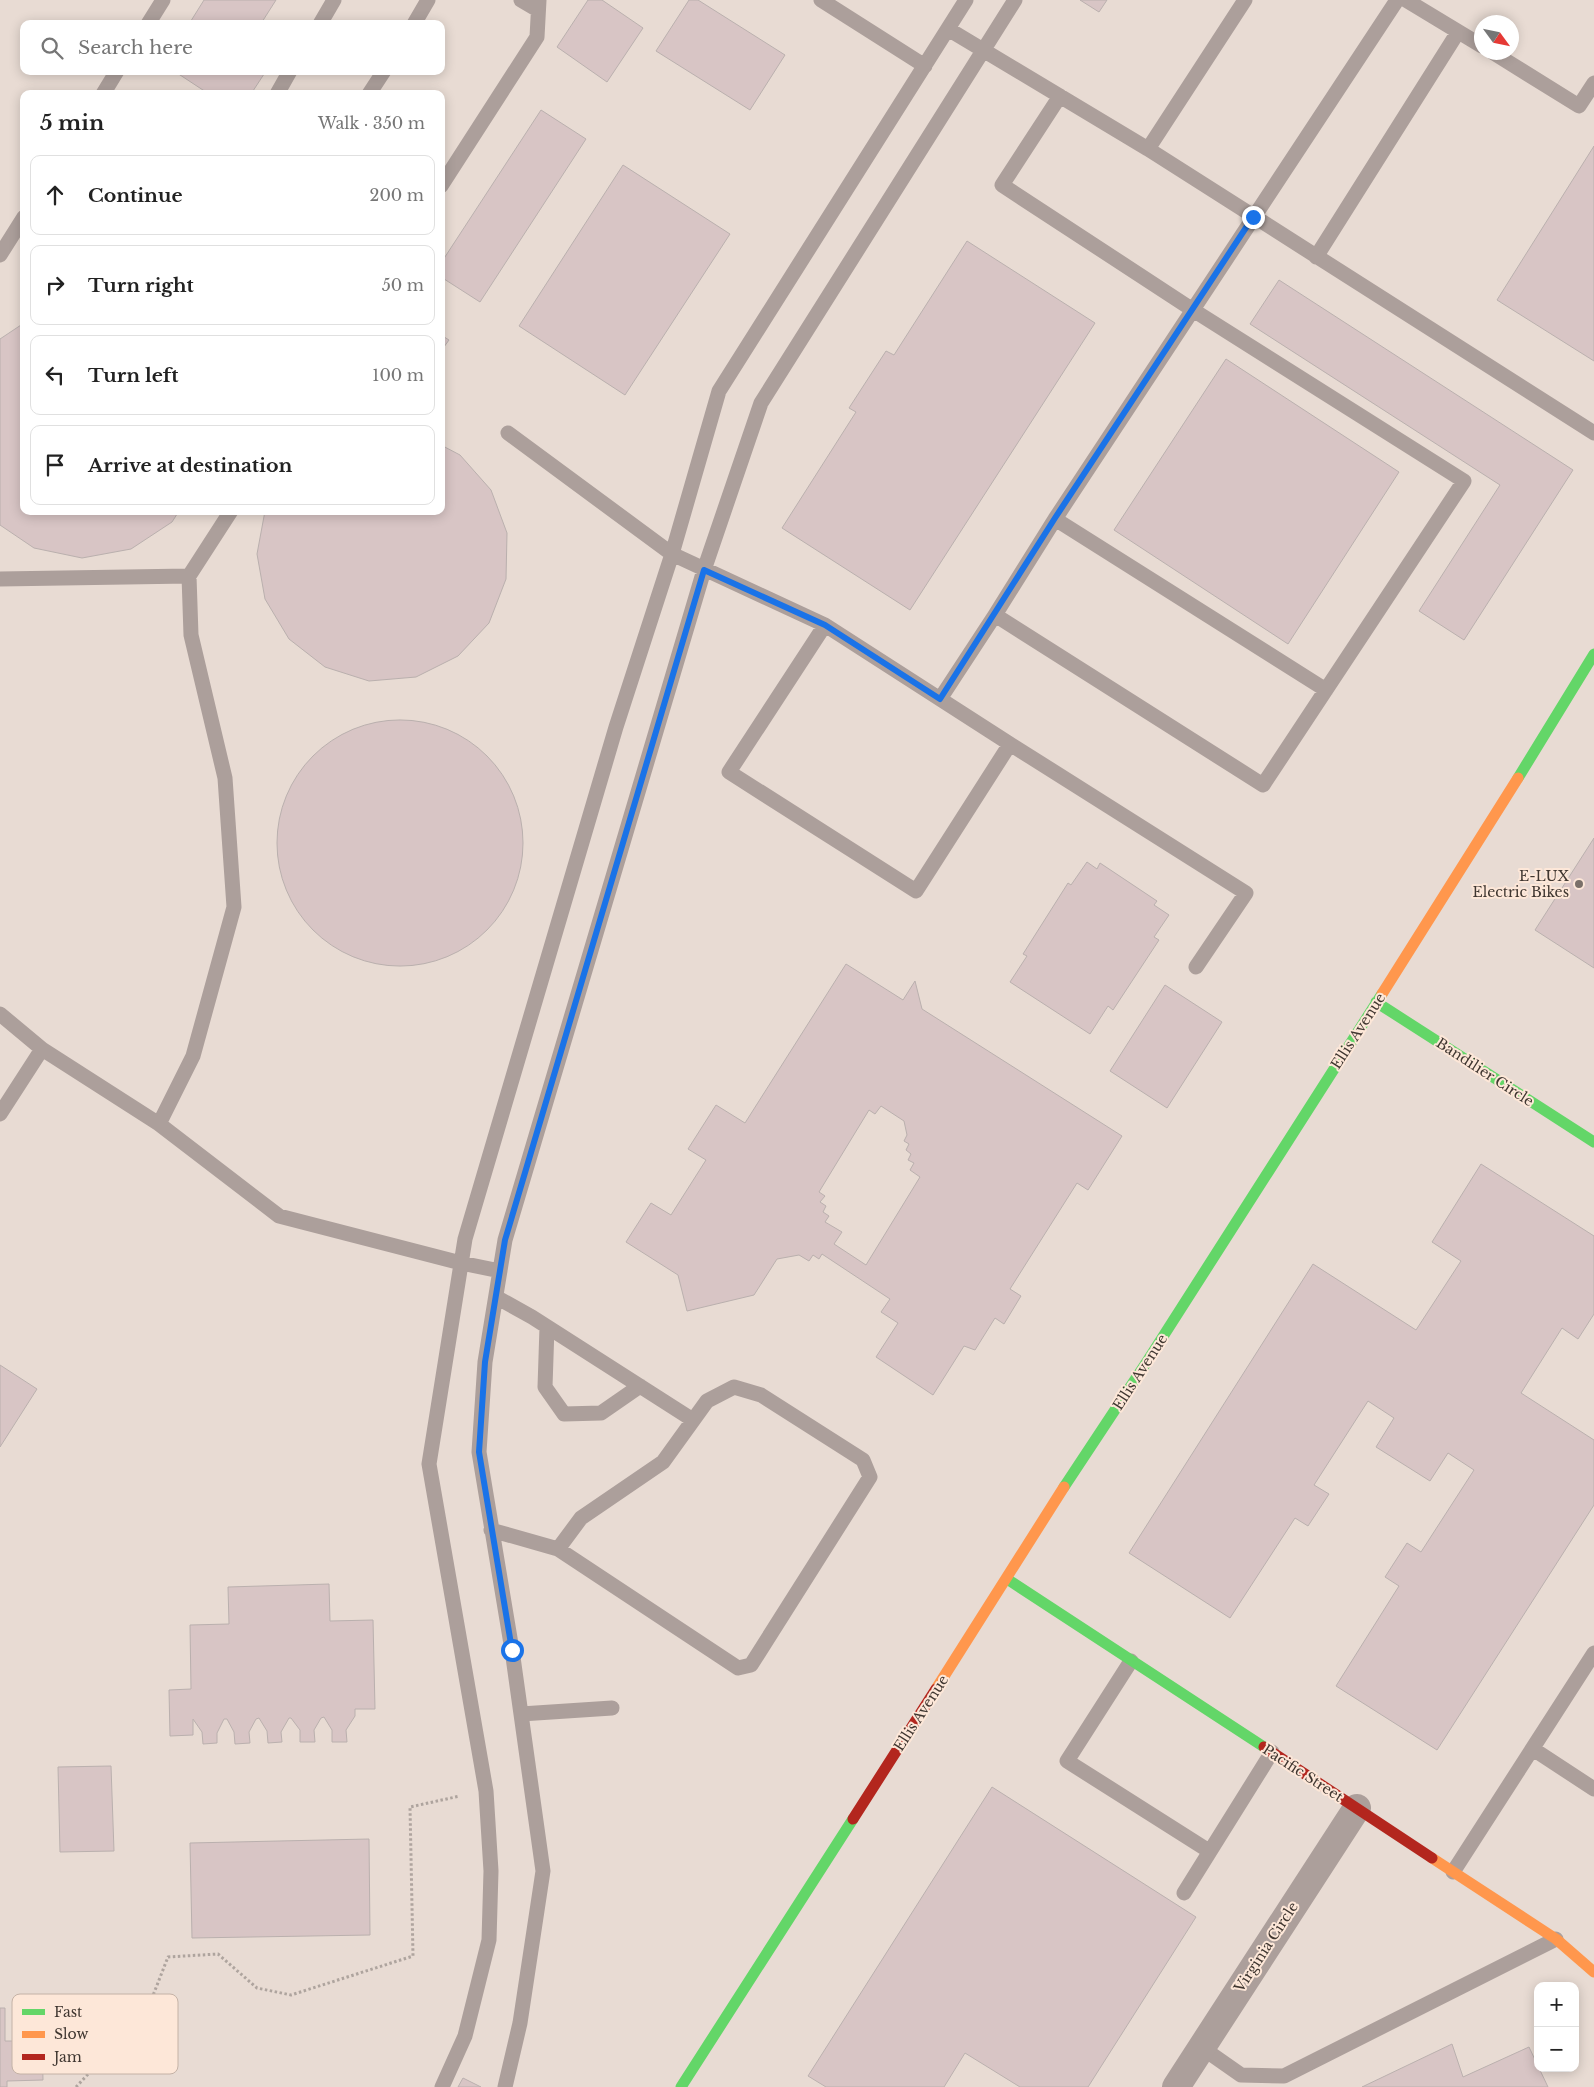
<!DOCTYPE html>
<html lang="en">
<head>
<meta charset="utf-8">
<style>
  :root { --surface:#fff; --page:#f2f2f2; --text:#222; --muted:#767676; --line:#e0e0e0 }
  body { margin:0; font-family:"Libre Baskerville",serif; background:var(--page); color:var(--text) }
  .controls { position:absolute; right:15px; bottom:15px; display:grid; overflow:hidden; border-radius:10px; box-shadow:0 2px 12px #0003 }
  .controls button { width:45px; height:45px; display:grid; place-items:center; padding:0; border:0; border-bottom:1px solid var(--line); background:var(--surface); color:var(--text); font:25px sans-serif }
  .compass { position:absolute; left:1474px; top:15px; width:45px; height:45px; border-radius:50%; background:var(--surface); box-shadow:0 2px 12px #0003; rotate:123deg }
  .stop { position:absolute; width:15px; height:15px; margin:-11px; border:4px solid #1a73e8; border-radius:50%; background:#fff }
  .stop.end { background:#1a73e8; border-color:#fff; box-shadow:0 1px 5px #0008 }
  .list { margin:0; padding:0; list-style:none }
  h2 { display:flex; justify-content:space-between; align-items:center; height:65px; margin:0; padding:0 20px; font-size:21px }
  h2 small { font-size:16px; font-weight:400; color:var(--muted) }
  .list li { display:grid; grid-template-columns:32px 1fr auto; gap:15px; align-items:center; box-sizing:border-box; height:80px; margin:0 10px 10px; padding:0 10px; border:1px solid var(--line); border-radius:10px }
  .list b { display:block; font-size:19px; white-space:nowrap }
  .list em { font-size:16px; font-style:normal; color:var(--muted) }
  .icon { flex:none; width:28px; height:28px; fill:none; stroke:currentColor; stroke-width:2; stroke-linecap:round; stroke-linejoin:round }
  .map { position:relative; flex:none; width:1594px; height:2087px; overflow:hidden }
  .search { position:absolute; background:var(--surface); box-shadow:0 2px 12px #0003; left:20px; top:20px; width:425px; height:55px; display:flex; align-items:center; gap:12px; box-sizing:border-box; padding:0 18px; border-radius:10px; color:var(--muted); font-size:19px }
  .panel { position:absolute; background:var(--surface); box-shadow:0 2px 12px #0003; left:20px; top:90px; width:425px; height:425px; border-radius:10px }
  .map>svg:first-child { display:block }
</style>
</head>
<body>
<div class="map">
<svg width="1594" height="2087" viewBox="0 0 1594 2087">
  <rect width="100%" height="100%" fill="#e8dbd3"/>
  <path fill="#d8c5c5" stroke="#bab0ae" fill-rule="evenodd" d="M204,0H276L262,22L265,24H189Z
    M588,0H602L643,28L607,82L557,47Z
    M689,0H698L785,55L750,110L656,51Z
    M1080,0H1107L1099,12Z
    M174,71H266L251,94H209Z
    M541,110L586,139L480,302L441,277V263Z
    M1594,146V361L1497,300Z
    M623,165L730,234L625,395L519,326Z
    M967,241L1095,323L910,610L782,528L856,412L849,408L886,351L894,355Z
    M1279,280L1573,470L1464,640L1419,611L1500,485L1250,324Z
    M24,323V511H179L172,522L131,549L82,558L34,548L0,525V339Z
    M441,335L449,340L441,351Z
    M1226,359L1399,472L1288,644L1114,530Z
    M441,445L460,455L491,490L507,533L506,579L489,623L458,656L416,677L369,681L325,667L289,639L265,599L257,554L265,511H441Z
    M277 843a123 123 0 1 1 246 0a123 123 0 1 1-246 0Z
    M1594,838V968L1535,930Z
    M1087,862L1097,869L1100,863L1157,901L1154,905L1169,915L1154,937L1159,940L1113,1010L1108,1006L1090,1034L1010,982L1027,956L1023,954L1068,883L1071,885Z
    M846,964L903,1000L915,981L922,1009L1122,1136L1088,1190L1077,1183L1010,1289L1021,1296L1004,1324L995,1318L975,1350L964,1346L933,1395L876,1357L898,1323L881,1312L890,1299L822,1254L819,1259L813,1255L809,1261L799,1255L777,1259L754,1295L687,1311L678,1275L626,1242L651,1203L671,1215L706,1160L688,1149L716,1105L745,1123ZM881,1106L904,1121L907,1135L904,1141L909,1144L906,1150L911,1154L908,1160L914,1163L910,1170L920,1177L866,1265L834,1244L842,1232L825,1222L829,1216L823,1212L826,1206L820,1202L825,1196L819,1192L869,1110L875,1114Z
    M1165,985L1222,1022L1167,1108L1110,1071Z
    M1481,1164L1594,1236V1314L1578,1339L1562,1328L1521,1393L1594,1440V1505L1437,1750L1336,1686L1399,1586L1385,1577L1407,1543L1421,1552L1474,1470L1448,1453L1430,1481L1376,1447L1394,1418L1368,1401L1314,1485L1329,1494L1308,1526L1295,1518L1230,1618L1129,1553L1313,1264L1416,1330L1461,1261L1432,1242Z
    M0,1365L37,1389L0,1447Z
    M329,1584L330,1621L373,1620L375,1709H355V1716L346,1730L347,1742H332V1730L324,1717L321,1718L314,1730L315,1742H300V1730L291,1718H289L281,1732L282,1742L268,1743L267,1731L259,1718L256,1719L249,1732L250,1743L235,1744L234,1732L227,1719H224L217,1733V1743L203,1744L202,1732L193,1719V1735L170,1736L169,1690L191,1689L190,1625L229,1624L228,1587Z
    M111,1766L114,1851L60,1852L58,1767Z
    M992,1787L1196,1917L1088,2087H1020L965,2053L944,2087H826L808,2076Z
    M369,1839L370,1935L192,1938L190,1843Z
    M0,2008H5V2041H42L43,2080L7,2081V2087H0Z
    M1452,2044L1463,2077L1529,2047L1548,2087H1362Z
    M463,2078L481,2087H458Z"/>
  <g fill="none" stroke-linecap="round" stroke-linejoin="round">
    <path stroke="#aea49e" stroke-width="3" stroke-dasharray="2.5 2.5" stroke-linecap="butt" d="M76,2087L91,2071L136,2039L168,1957L218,1954L257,1988L291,1995L413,1956L410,1807L460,1796"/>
    <path stroke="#ac9f9b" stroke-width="15" d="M521,0L538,10
      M821,0L925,66
      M1406,0L1482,46
      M148,24L163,0
      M320,24L334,0
      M414,24L428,0
      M948,29L1148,149L1594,433
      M1492,52L1579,106L1594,83
      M103,94L117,71
      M277,94L290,71
      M369,94L384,71
      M1148,149L1245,0
      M441,186L537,37L539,0
      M0,255L24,217
      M1316,257L1458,32
      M508,433L672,554L825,625L1010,744L916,891L729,772L825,625
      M1055,519L1326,690
      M0,579L189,576
      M995,615L1263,785L1464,481L1193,310L1002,185L1060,96
      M940,699L995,615L1055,519L1397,0
      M1010,744L1246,893L1196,967
      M0,1014L42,1049
      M0,1114L42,1049L159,1124L279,1216L461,1263L500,1271
      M159,1124L193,1056L234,907L225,778L191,635L189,576L231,511
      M496,1297L532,1317L693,1420
      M547,1327L545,1387L564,1414L601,1413L640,1386
      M491,1530L558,1549L581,1518L663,1462L707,1401L734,1387L761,1395L863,1460L870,1477L751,1665L738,1668L558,1549
      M1131,1661L1067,1761L1209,1851
      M521,1714L612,1708
      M1533,1749L1594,1789
      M1453,1872L1594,1653
      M1184,1893L1272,1752
      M1201,2047L1241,2075L1284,2076L1556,1939
      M442,2087L465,2036L489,1940L491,1871L486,1791L429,1464L465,1239L616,727L672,554L719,391L966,0
      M505,2087L520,2023L543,1871L512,1650L479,1452L485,1362L505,1240L704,570L761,403L1015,0"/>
    <path stroke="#ac9f9b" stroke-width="28" d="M1176,2087L1357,1808"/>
    <path stroke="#63d668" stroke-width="11" d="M1518,778L1594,654
      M1376,1002L1594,1142
      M1064,1487L1148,1360L1382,994
      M1007,1579L1264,1747
      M681,2087L853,1819"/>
    <path stroke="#ff974d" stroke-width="11" d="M1382,994L1518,778
      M936,1689L1064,1487
      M1432,1858L1556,1939L1594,1972"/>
    <path stroke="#b3261e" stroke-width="11" d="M1264,1747L1432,1858
      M853,1819L936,1689"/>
  </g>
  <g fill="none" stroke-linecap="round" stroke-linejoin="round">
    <path stroke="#1a73e8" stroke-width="6" d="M512,1650L479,1452L485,1362L505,1240L704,570L825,625L940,699L1055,518L1253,217"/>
  </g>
  <circle fill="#7a7069" stroke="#fde7d8" stroke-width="2" cx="1579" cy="884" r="5"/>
  <g text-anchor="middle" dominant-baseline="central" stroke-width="4" stroke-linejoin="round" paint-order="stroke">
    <g font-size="14" fill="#3f3630" stroke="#fde7d8" text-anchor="end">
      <text x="1569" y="876">E-LUX<tspan x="1569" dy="16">Electric Bikes</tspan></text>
    </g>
    <g font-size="14" fill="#3f3630" stroke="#fde7d8">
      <text transform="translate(1358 1031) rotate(-57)">Ellis Avenue</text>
      <text transform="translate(1485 1072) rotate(33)">Bandilier Circle</text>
      <text transform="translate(1140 1372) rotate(-57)">Ellis Avenue</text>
      <text transform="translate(921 1713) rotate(-57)">Ellis Avenue</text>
      <text transform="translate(1303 1773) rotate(33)">Pacific Street</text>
      <text transform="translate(1266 1947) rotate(-57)">Virginia Circle</text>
    </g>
  </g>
  <rect x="12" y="1994" width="166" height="80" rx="8" fill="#fde7d8" stroke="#c4b2a6" stroke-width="1"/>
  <rect x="22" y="2009" width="23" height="6" fill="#63d668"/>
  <rect x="22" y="2031" width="23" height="7" fill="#ff974d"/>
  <rect x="22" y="2054" width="23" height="6" fill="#b3261e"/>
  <g font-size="14" fill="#3f3630">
    <text x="54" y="2017">Fast</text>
    <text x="54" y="2039">Slow</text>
    <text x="54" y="2062">Jam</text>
  </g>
</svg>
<div class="controls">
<button>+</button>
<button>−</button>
</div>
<svg class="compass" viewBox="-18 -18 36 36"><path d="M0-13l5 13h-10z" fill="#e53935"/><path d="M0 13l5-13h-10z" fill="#767676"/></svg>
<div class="stop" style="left:512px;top:1650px"></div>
<div class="stop end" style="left:1253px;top:217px"></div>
<div class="search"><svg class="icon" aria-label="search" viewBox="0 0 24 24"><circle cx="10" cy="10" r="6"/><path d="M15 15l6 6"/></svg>Search here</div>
<section class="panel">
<h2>5 min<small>Walk · 350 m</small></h2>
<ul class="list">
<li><svg class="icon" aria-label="ahead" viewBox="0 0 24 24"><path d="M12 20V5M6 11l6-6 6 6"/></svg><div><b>Continue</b></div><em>200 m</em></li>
<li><svg class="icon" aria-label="right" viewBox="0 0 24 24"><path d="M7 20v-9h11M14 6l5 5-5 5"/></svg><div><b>Turn right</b></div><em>50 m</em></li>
<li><svg class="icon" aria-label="left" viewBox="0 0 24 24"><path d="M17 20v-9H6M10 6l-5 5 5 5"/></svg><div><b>Turn left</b></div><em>100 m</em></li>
<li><svg class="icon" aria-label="arrive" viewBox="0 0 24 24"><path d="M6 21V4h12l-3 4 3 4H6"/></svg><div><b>Arrive at destination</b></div></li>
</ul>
</section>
</div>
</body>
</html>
